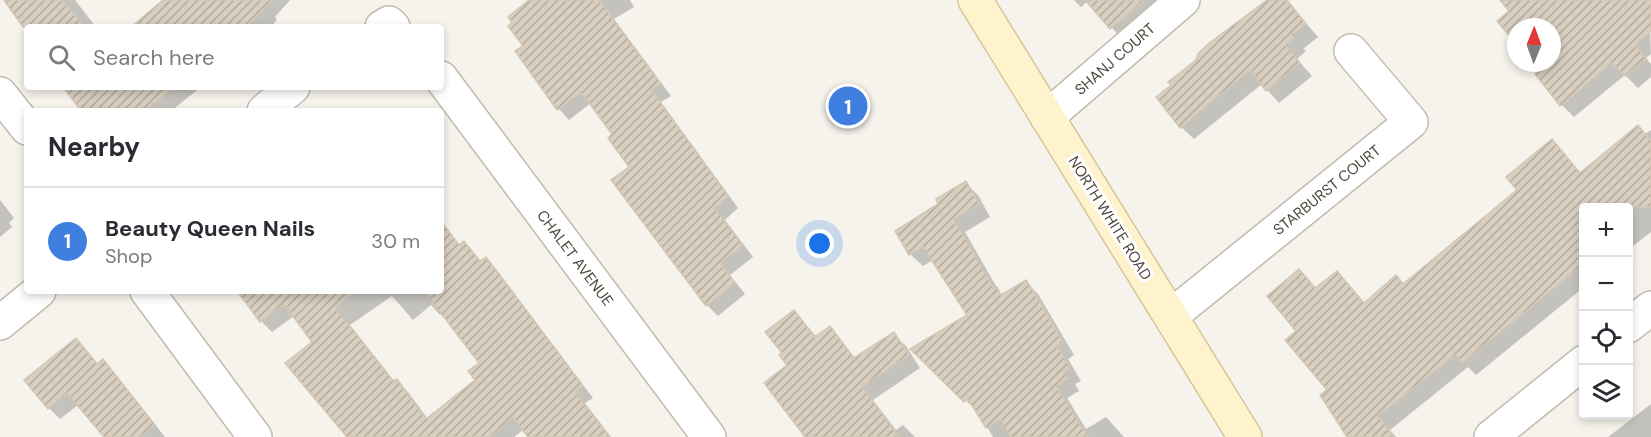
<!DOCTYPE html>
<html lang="en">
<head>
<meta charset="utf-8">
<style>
  :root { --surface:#fff; --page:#f2f2f3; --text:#2b2b33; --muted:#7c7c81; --line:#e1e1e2; --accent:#2563eb }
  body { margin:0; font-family:"DM Sans",sans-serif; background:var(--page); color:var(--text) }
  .controls { position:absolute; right:18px; bottom:18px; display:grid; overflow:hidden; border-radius:6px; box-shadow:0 3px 9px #0003 }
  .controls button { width:54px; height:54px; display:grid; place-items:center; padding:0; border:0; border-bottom:2px solid var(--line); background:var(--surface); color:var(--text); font:30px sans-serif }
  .compass { position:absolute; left:1507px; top:18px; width:54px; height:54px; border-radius:50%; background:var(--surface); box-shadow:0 3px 9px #0003; rotate:1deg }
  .you { position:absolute; left:820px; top:244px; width:21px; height:21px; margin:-15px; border:4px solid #fff; border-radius:50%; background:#1a73e8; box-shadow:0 0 0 9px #1a73e833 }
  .badge { display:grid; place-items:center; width:39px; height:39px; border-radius:50%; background:var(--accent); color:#fff; font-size:20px; font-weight:700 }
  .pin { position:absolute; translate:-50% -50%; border:3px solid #fff; box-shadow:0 2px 6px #0006 }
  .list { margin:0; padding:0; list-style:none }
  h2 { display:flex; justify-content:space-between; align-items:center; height:78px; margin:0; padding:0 24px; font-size:26px }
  h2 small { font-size:20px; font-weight:400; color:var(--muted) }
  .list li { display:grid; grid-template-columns:39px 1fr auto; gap:18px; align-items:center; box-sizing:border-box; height:108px; padding:0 24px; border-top:2px solid var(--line) }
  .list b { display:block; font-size:22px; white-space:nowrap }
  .list p { margin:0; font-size:20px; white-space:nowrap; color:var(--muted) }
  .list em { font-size:20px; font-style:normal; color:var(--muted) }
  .icon { flex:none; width:33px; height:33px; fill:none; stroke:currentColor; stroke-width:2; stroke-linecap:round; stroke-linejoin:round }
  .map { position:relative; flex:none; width:1651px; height:437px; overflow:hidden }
  .search { position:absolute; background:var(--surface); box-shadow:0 3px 9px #0003; left:24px; top:24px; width:420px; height:66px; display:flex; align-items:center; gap:15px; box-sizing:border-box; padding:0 21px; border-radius:6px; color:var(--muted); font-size:22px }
  .panel { position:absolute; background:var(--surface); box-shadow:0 3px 9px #0003; left:24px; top:108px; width:420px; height:186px; border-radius:6px }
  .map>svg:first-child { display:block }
</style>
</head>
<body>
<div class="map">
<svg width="1651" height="437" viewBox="0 0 1651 437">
  <defs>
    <pattern id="building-hatch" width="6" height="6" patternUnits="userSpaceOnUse" patternTransform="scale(1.5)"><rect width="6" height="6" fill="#d8cfc1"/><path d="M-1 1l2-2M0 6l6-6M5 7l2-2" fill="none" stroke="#b1aa9e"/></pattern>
  </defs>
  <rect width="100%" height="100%" fill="#f6f3ec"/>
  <path fill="#0003" fill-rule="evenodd" d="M7,0H75L96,27H27V31Z
    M166,0H290L275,17L277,19L272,27H157Z
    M532,0H630L634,7L614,19L671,96L661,102L738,208L725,220L753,257L730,275L745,294L718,316L707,305L614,135L591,103L569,120L559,109L525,46Z
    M1074,0H1171L1123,40L1088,1L1081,7Z
    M1275,0H1286L1318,37L1303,49L1306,51L1297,59L1312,76L1279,103L1262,84L1194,139L1181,127Z
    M1505,0H1649L1651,54L1646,58L1651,64V77L1638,88L1625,75L1574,117L1562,105L1534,63H1552V27H1516V42L1499,22L1512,11Z
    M65,87H201L171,111H83Z
    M1651,130V232L1628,250V207H1584V287L1476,375L1468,367L1390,430L1396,437H1349L1298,331L1299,271L1316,289L1337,273L1365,304L1404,285L1519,191L1551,141L1581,174Z
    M965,183L978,195L990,217L965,232L1000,293L1003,296L1026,282L1038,294L1074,355L1068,359L1081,381L1075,384L1079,391L1067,398L1086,429L1106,417L1124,437H993L978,412L913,349L969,315L933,260L923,266L910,254L940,204Z
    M0,200L14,218L9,223L12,227L0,237Z
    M454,240L460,246L464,243L481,262L486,259L497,270L593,398L585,403L611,437H529L524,429L514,437H349L314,342L294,316L272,332L261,321L247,291H441V243ZM392,296L413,320L431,305L440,315L443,313L481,363L477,380L428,419L408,392L397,381L395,382L350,325Z
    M794,312L817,337L829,328L855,359L893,334L906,346L920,368L873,400L896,430L903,425L915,437H807L784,353Z
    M76,340L98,365L103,361L114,373L165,437H106L78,405L60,419L49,408Z
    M1651,404V437H1608Z"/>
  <path fill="url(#building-hatch)" stroke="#d3c7b4" stroke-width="1.5" d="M4,0H61L85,27H23Z
    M163,0H273L245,27H131Z
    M529,0H599L661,84L651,90L728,196L715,209L743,245L720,263L735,283L706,306L611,180L629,167L608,138L612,134L581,92L557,110L515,51L523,46L508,26L512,23L508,17Z
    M1085,0H1145L1110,29Z
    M1267,0H1287L1306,24L1292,35L1294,38L1285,45L1300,63L1266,91L1250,70L1180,128L1156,97L1171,85L1168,82L1196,60L1198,54L1208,44Z
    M1500,0H1651V31L1635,45L1646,58L1625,76L1612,63L1560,106L1535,74L1539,71L1532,63H1552V27H1516V44L1497,21L1509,11Z
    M63,87H176L143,111H81Z
    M1638,125L1651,141V207H1584V264L1462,363L1455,355L1378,416L1394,437H1347L1320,395L1327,390L1285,340L1296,331L1267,296L1299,269L1315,288L1337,271L1364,303L1396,275L1403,284L1517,190L1506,177L1552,139L1580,173Z
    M966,181L979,204L954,219L994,289L997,287L1001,295L1026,280L1040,302L1063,343L1057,346L1070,368L1064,372L1068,379L1056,386L1088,437H1011L1000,419L986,428L968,399L964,402L910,349L967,315L923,247L909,255L895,231L938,204L936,199Z
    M441,221L459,245L464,241L480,261L486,257L583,386L575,392L610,437H528L513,418L490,437H347L285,363L312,342L284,304L260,322L237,291H358L336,306L337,310L393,381L397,379L426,419L475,380L468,371L479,363L424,291H441Z
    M794,310L815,337L830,326L854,358L894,332L909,355L862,387L899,437H805L764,383L787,365L779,355L782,353L765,332Z
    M76,338L97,364L103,359L155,425L139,437H104L67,393L48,409L24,380Z"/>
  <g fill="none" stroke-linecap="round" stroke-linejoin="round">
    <defs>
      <path id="minor" d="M382,27L389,23L393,27
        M441,78L709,437
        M0,94L27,128
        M264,111L293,87
        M1047,117L1183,0
        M147,291L255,437
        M1171,316L1411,122L1351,51
        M0,323L39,291
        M1628,326L1651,308
        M1491,437L1584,362"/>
      <path id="secondary" d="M975,0L1245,437"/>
    </defs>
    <use href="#minor" stroke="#c2bbae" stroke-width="36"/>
    <use href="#secondary" stroke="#d6c79b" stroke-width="36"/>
    <use href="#minor" stroke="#fff" stroke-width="33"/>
    <use href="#secondary" stroke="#fff3cd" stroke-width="33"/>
  </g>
  <g text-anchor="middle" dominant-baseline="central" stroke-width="6" stroke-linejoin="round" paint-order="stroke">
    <g font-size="15" fill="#4b4439" stroke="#fff">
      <text transform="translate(1115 59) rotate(-41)">SHANJ COURT</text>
      <text transform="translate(1327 190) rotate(-39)">STARBURST COURT</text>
      <text transform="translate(1110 218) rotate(58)">NORTH WHITE ROAD</text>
      <text transform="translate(575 258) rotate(53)">CHALET AVENUE</text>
    </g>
  </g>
</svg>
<div class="controls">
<button>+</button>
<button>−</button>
<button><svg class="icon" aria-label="locate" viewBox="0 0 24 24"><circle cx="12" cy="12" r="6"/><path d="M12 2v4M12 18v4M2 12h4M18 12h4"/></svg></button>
<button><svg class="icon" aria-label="layers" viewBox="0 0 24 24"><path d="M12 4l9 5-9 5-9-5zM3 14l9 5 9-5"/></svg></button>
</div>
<svg class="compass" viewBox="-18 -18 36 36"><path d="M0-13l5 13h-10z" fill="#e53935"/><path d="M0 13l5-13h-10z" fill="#7c7c81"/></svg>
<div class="you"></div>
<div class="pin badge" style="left:848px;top:106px;background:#3f7fe0">1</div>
<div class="search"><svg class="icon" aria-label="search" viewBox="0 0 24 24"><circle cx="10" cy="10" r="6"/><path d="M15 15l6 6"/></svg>Search here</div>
<section class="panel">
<h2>Nearby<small></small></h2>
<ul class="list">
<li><span class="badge" style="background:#3f7fe0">1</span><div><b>Beauty Queen Nails</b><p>Shop</p></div><em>30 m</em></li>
</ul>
</section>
</div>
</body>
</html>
